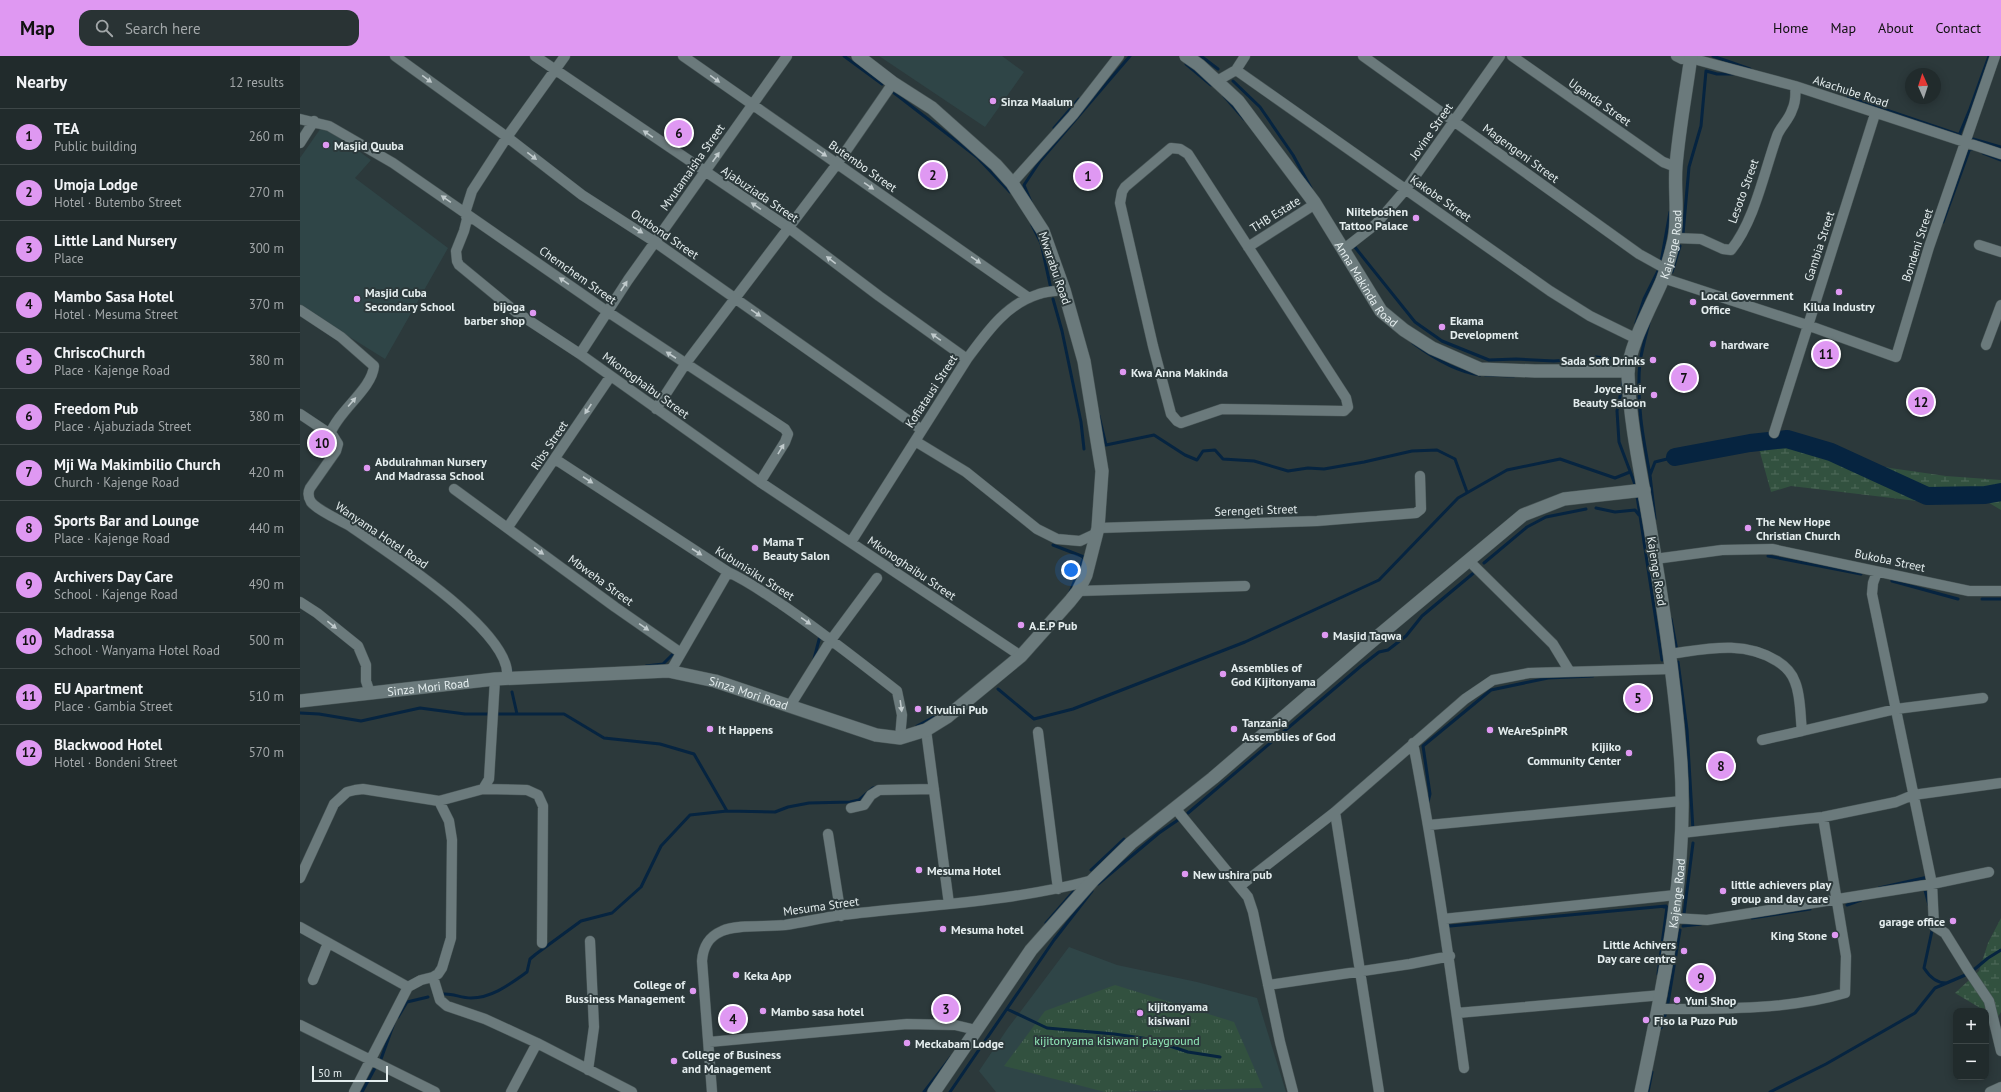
<!DOCTYPE html>
<html lang="en">
<head>
<meta charset="utf-8">
<style>
  :root { --surface:#212b2c; --page:#293334; --text:#f1f3f6; --muted:#a2a7a9; --line:#3e4748; --accent:#df98f2 }
  body { margin:0; font-family:"PT Sans",sans-serif; background:var(--page); color:var(--text) }
  .controls { position:absolute; right:12px; bottom:12px; display:grid; overflow:hidden; border-radius:8px; box-shadow:0 2px 10px #0003 }
  .controls button { width:36px; height:36px; display:grid; place-items:center; padding:0; border:0; border-bottom:1px solid var(--line); background:var(--surface); color:var(--text); font:20px sans-serif }
  .compass { position:absolute; left:1605px; top:12px; width:36px; height:36px; border-radius:50%; background:var(--surface); box-shadow:0 2px 10px #0003; rotate:357deg }
  .scale { position:absolute; left:12px; bottom:10px; width:76px; box-sizing:border-box; padding-left:4px; border:2px solid #e4edee; border-top:0; font-size:11px; line-height:14px; white-space:nowrap; color:#e4edee; -webkit-text-stroke:3px #2c393b; paint-order:stroke }
  .you { position:absolute; left:771px; top:514px; width:14px; height:14px; margin:-10px; border:3px solid #fff; border-radius:50%; background:#1a73e8; box-shadow:0 0 0 6px #1a73e833 }
  .badge { display:grid; place-items:center; width:26px; height:26px; border-radius:50%; background:var(--accent); color:#111; font-size:13px; font-weight:700 }
  .pin { position:absolute; translate:-50% -50%; border:2px solid #fff; box-shadow:0 1px 4px #0006 }
  .list { margin:0; padding:0; list-style:none }
  h2 { display:flex; justify-content:space-between; align-items:center; height:52px; margin:0; padding:0 16px; font-size:17px }
  h2 small { font-size:13px; font-weight:400; color:var(--muted) }
  .list li { display:grid; grid-template-columns:26px 1fr auto; gap:12px; align-items:center; box-sizing:border-box; height:56px; padding:0 16px; border-top:1px solid var(--line) }
  .list b { display:block; font-size:15px; white-space:nowrap }
  .list p { margin:0; font-size:13px; white-space:nowrap; color:var(--muted) }
  .list em { font-size:13px; font-style:normal; color:var(--muted) }
  .icon { flex:none; width:22px; height:22px; fill:none; stroke:currentColor; stroke-width:2; stroke-linecap:round; stroke-linejoin:round }
  .map { position:relative; flex:none; width:1701px; height:1036px; overflow:hidden }
  header { display:flex; align-items:center; gap:24px; box-sizing:border-box; height:56px; padding:0 20px; background:var(--accent); color:#111 }
  header strong { font-size:19px }
  nav { display:flex; gap:22px; margin-inline-start:auto; font-size:14px }
  .search { width:280px; height:36px; background:var(--page); display:flex; align-items:center; gap:10px; box-sizing:border-box; padding:0 14px; border-radius:12px; color:var(--muted); font-size:15px }
  main { display:flex }
  aside { flex:1; background:var(--surface) }
  .map>svg:first-child { display:block }
</style>
</head>
<body>
<header>
<strong>Map</strong>
<div class="search"><svg class="icon" aria-label="search" viewBox="0 0 24 24"><circle cx="10" cy="10" r="6"/><path d="M15 15l6 6"/></svg>Search here</div>
<nav><a>Home</a><a>Map</a><a>About</a><a>Contact</a></nav>
</header>
<main>
<aside>
<h2>Nearby<small>12 results</small></h2>
<ul class="list">
<li><span class="badge">1</span><div><b>TEA</b><p>Public building</p></div><em>260 m</em></li>
<li><span class="badge">2</span><div><b>Umoja Lodge</b><p>Hotel · Butembo Street</p></div><em>270 m</em></li>
<li><span class="badge">3</span><div><b>Little Land Nursery</b><p>Place</p></div><em>300 m</em></li>
<li><span class="badge">4</span><div><b>Mambo Sasa Hotel</b><p>Hotel · Mesuma Street</p></div><em>370 m</em></li>
<li><span class="badge">5</span><div><b>ChriscoChurch</b><p>Place · Kajenge Road</p></div><em>380 m</em></li>
<li><span class="badge">6</span><div><b>Freedom Pub</b><p>Place · Ajabuziada Street</p></div><em>380 m</em></li>
<li><span class="badge">7</span><div><b>Mji Wa Makimbilio Church</b><p>Church · Kajenge Road</p></div><em>420 m</em></li>
<li><span class="badge">8</span><div><b>Sports Bar and Lounge</b><p>Place · Kajenge Road</p></div><em>440 m</em></li>
<li><span class="badge">9</span><div><b>Archivers Day Care</b><p>School · Kajenge Road</p></div><em>490 m</em></li>
<li><span class="badge">10</span><div><b>Madrassa</b><p>School · Wanyama Hotel Road</p></div><em>500 m</em></li>
<li><span class="badge">11</span><div><b>EU Apartment</b><p>Place · Gambia Street</p></div><em>510 m</em></li>
<li><span class="badge">12</span><div><b>Blackwood Hotel</b><p>Hotel · Bondeni Street</p></div><em>570 m</em></li>
</ul>
</aside>
<div class="map">
<svg width="1701" height="1036" viewBox="0 0 1701 1036">
  <defs>
    <pattern id="wetland-marsh" width="20" height="14" patternUnits="userSpaceOnUse"><rect width="20" height="14" fill="#32513f"/><path d="M1 5h8M5 5V1M11 12h8M15 12V8" fill="none" stroke="#506a5b"/></pattern>
    <pattern id="park-tufts" width="24" height="20" patternUnits="userSpaceOnUse"><rect width="24" height="20" fill="#32513f"/><path d="M3 7l-1-3M5 7V3M7 7l1-3M15 17l-1-3M17 17v-4M19 17l1-3" fill="none" stroke="#506a5b"/></pattern>
  </defs>
  <rect width="100%" height="100%" fill="#2c393b"/>
  <path fill="#2f4547" d="M579,0H702L724,16L685,71Z
    M23,69L71,104L55,122L148,192L85,303L0,250V102Z
    M769,891L817,909L897,926L957,942L986,1036H696L679,1015L708,972Z"/>
  <path fill="url(#wetland-marsh)" d="M1500,380L1562,408L1646,420L1701,424V454L1679,441L1634,447L1491,430L1471,436L1456,382Z
    M1701,862V956L1697,962L1655,937L1679,915L1688,887Z"/>
  <path fill="url(#park-tufts)" d="M815,929L934,966L963,1032L805,1036L704,1010L745,955Z"/>
  <g fill="none" stroke-linecap="round" stroke-linejoin="round">
    <path stroke="#062440" stroke-width="3" d="M544,0L582,28
      M901,0L918,13
      M1413,0L1450,13
      M886,8L911,29
      M933,25L960,51L993,99L1011,132
      M593,36L677,101L710,136
      M924,40L944,63
      M1548,41L1660,79
      M754,72L779,43
      M1658,82L1670,53L1689,0
      M1673,83L1701,91
      M1683,97L1701,104
      M731,146L724,129L740,105L830,0
      M1643,166L1670,92L1672,93
      M732,169L741,187L751,233
      M1383,178L1389,111L1401,70L1406,15L1417,18H1433
      M1054,190L1115,266L1142,285L1189,304L1216,303L1254,305L1282,303
      M1361,206L1370,156
      M1372,216L1380,190
      M753,243L762,275L781,366L784,393
      M1336,267L1344,243L1358,215
      M1349,267C1346,279 1342,293 1340,306C1336,344 1343,382 1350,419L1355,406L1375,401
      M1113,287C1132,301 1157,316 1180,319
      M1296,301L1326,304
      M1185,319L1214,320
      M1323,326L1317,355L1319,386L1336,431
      M799,360L806,389L854,379L885,399L897,404L903,395L915,394L923,403L954,405L988,415L1008,412L1024,413L1064,406L1112,395L1137,394L1155,403L1167,436
      M1350,419L1355,463
      M1337,440L1362,604
      M1296,452L1315,456L1335,454L1339,459
      M753,489L784,501L770,536
      M1468,500L1561,518
      M1184,507L1227,471L1246,461L1286,453
      M1592,525L1658,543
      M1682,543H1701
      M1371,563L1377,595
      M207,602L211,614
      M514,603L520,580
      M1378,606L1387,674L1393,774
      M346,610L363,608L374,597
      M698,633L734,663L773,653L945,586L1079,524L1158,442L1207,414L1260,403L1315,422L1330,416
      M212,636L217,658
      M0,657L19,658L61,665L120,652L165,658H264L304,682L360,688L394,698L427,755L475,756L488,751L509,747L550,746L559,744L573,732L577,731
      M617,670L636,660
      M1128,746L1130,738L1123,690L1191,634L1248,622L1293,620
      M888,757L1061,610L1079,596L1088,594L1106,580L1122,560L1176,515
      M791,814L824,783
      M798,828L859,777L878,764
      M1579,832L1628,821
      M1623,833L1625,834L1629,849
      M1547,849L1561,844
      M1384,858L1393,787
      M1452,862L1510,853
      M746,867L774,835
      M1146,868L1150,870L1366,850
      M1383,870L1401,868
      M1633,870L1624,912C1629,920 1636,927 1646,927
      M1358,918L1367,851H1364
      M143,938C152,937 161,942 171,942C192,942 210,928 227,916L230,903L236,898L281,865L312,857L341,831L361,790L390,759L427,755
      M707,953L747,972L814,978L849,983L888,996L920,1001
      M98,961L107,946L128,941
      M1361,972L1367,953L1380,874
      M81,1003L94,967
      M62,1036L76,1010
      M624,1036L651,1001
      M650,1036L754,884L792,835
      M1348,1036L1352,1016
      M1470,1036L1526,1008L1615,957L1635,932L1670,917L1688,902L1701,894"/>
    <path stroke="#062440" stroke-width="18" d="M1375,401L1450,387L1487,383L1531,396L1627,440L1685,439L1701,436"/>
    <defs>
      <path id="minor" d="M95,0L207,81L282,139L355,186L622,374
        M235,0L489,172L579,240L667,303
        M265,0L207,81L172,135L165,157L167,163L164,175L156,195L157,205L159,209L216,256L280,298L460,426L721,600
        M383,0L729,242
        M1063,0L1339,198L1366,213
        M1212,0L1363,106L1376,111
        M1376,0L1382,3L1390,2L1495,30L1701,98
        M936,14L1250,235L1290,260L1337,283
        M917,25L936,14L945,0
        M0,63L29,70L93,107L308,256L485,373L488,378L485,386L460,426
        M0,87L14,65
        M871,92L880,93L888,98L1046,342L1048,351L1044,355L922,353L881,367L877,365L871,358L853,290L820,147L822,136L825,131Z
        M712,127L773,59L819,0
        M1375,182L1401,183L1423,193L1431,194C1455,164 1464,116 1477,80C1480,71 1489,64 1492,54C1496,46 1496,39 1495,30
        M1679,189L1701,196
        M948,191L1012,150L1014,146
        M1044,193L1076,168L1106,133L1200,0
        M1363,222L1507,269L1596,301L1629,191L1695,0
        M0,254L41,281L74,310C72,333 39,354 30,378
        M1686,289L1701,249
        M280,298L328,224L487,0
        M356,353L386,307L537,108L593,27
        M0,358L33,380L38,388L36,395L10,432C8,436 8,441 11,446C18,455 40,464 50,470C85,495 214,576 207,622
        M1474,377L1575,58
        M615,385L666,416L737,473L757,483L780,485L795,478
        M255,403L428,516C448,525 466,538 484,550C523,577 560,606 597,635L602,659L600,682
        M154,433L315,551L381,597
        M208,471L310,321
        M798,472L1017,465L1116,457L1121,453L1120,420
        M551,486L667,303C687,276 706,248 739,238C747,235 756,235 764,234
        M1355,503L1422,494L1472,493L1669,535H1701
        M1168,504L1253,588L1270,616
        M1577,516L1573,527L1572,538L1632,828L1634,870L1645,877L1668,914L1689,945L1701,995
        M778,535L945,530
        M0,546L17,557L58,590L66,609V625L70,637
        M1369,598C1407,593 1443,584 1477,605C1485,610 1492,617 1495,626C1501,640 1500,659 1502,675L1596,653L1683,642
        M368,615L373,611L428,516
        M492,651L491,648L531,584L577,522
        M626,674L649,848
        M738,676L758,833
        M1462,684L1502,675
        M1113,687C1134,795 1149,903 1164,1012
        M183,733L189,723L195,623
        M551,752L564,749L571,739L579,734L634,733
        M875,752L948,841L953,856L980,986L993,1036
        M1035,756L1079,1036
        M1129,769L1382,745
        M1381,777L1523,761L1596,746L1613,739L1701,727
        M528,778L541,860
        M0,822L34,748L47,736L55,734L63,733L139,745L183,733L227,734L238,739L243,750L242,887
        M940,830L1035,756L1165,643L1193,624L1229,617L1371,613
        M1373,862L1407,864L1632,828L1689,816
        M1143,863L1376,839
        M0,871L108,931
        M133,921L140,944L147,950L185,963L237,987L332,1036
        M13,924L28,887
        M968,929L1110,908L1150,900
        M108,931L121,924L133,921L138,918L142,912L151,882L152,784L149,765L139,745
        M1358,953C1417,953 1489,954 1545,937L1546,900L1523,761
        M1157,957L1362,939
        M0,969L135,1036
        M409,986L607,968L655,969L676,974
        M288,1014L294,971L290,885
        M54,1036L108,931
        M211,1036L237,987
        M412,1036L402,905C403,891 408,881 422,875C437,868 467,871 485,869C504,866 522,862 541,859C625,849 711,846 793,824
        M1690,1036L1701,1031"/>
      <g id="tertiary">
        <path id="s1" d="M886,0L899,9L938,45L1014,146L1081,255L1104,274L1132,292L1180,313L1235,315H1328"/>
        <path id="s2" d="M0,645L195,623L368,615L415,625L576,679L600,682L626,674L647,661L721,600L770,545L778,535L786,519L798,472L802,415L784,305L764,234L743,175L712,127L696,109L632,52L593,27L558,0"/>
        <path d="M634,1036L731,894L793,824L831,787L913,722L1071,586L1223,459L1264,443L1344,434"/>
        <path id="s3" d="M1341,1036C1364,925 1390,810 1380,696C1374,618 1362,542 1349,465C1341,417 1330,368 1328,319C1327,293 1352,249 1362,225C1367,212 1371,197 1374,184C1379,160 1374,134 1376,110C1379,73 1386,37 1391,0"/>
      </g>
    </defs>
    <use href="#minor" stroke="#495657" stroke-width="11"/>
    <use href="#tertiary" stroke="#495657" stroke-width="14"/>
    <use href="#minor" stroke="#6b7a7c" stroke-width="10"/>
    <use href="#tertiary" stroke="#6b7a7c" stroke-width="13"/>
  </g>
  <defs><path id="oneway-solid" d="M-6-.8H1V-3.2L6.5 0L1 3.2V.8H-6Z"/></defs>
  <g fill="#c0cacc">
    <use href="#oneway-solid" transform="translate(127 23) rotate(36)"/>
    <use href="#oneway-solid" transform="translate(415 23) rotate(36)"/>
    <use href="#oneway-solid" transform="translate(348 78) rotate(-146)"/>
    <use href="#oneway-solid" transform="translate(522 97) rotate(35)"/>
    <use href="#oneway-solid" transform="translate(232 100) rotate(38)"/>
    <use href="#oneway-solid" transform="translate(416 101) rotate(-55)"/>
    <use href="#oneway-solid" transform="translate(569 130) rotate(35)"/>
    <use href="#oneway-solid" transform="translate(146 143) rotate(-145)"/>
    <use href="#oneway-solid" transform="translate(456 150) rotate(-146)"/>
    <use href="#oneway-solid" transform="translate(338 174) rotate(33)"/>
    <use href="#oneway-solid" transform="translate(531 204) rotate(-143)"/>
    <use href="#oneway-solid" transform="translate(676 204) rotate(35)"/>
    <use href="#oneway-solid" transform="translate(264 225) rotate(-145)"/>
    <use href="#oneway-solid" transform="translate(324 230) rotate(-57)"/>
    <use href="#oneway-solid" transform="translate(456 257) rotate(35)"/>
    <use href="#oneway-solid" transform="translate(636 281) rotate(-145)"/>
    <use href="#oneway-solid" transform="translate(371 299) rotate(-147)"/>
    <use href="#oneway-solid" transform="translate(52 346) rotate(-49)"/>
    <use href="#oneway-solid" transform="translate(288 353) rotate(124)"/>
    <use href="#oneway-solid" transform="translate(481 393) rotate(-59)"/>
    <use href="#oneway-solid" transform="translate(288 424) rotate(33)"/>
    <use href="#oneway-solid" transform="translate(239 495) rotate(36)"/>
    <use href="#oneway-solid" transform="translate(397 496) rotate(33)"/>
    <use href="#oneway-solid" transform="translate(506 565) rotate(35)"/>
    <use href="#oneway-solid" transform="translate(32 569) rotate(39)"/>
    <use href="#oneway-solid" transform="translate(344 571) rotate(35)"/>
    <use href="#oneway-solid" transform="translate(601 650) rotate(82)"/>
  </g>
  <g fill="#df98f2" stroke="#2c393b" stroke-width="1.5">
    <circle cx="693" cy="45" r="4"/>
    <circle cx="26" cy="89" r="4"/>
    <circle cx="1116" cy="162" r="4"/>
    <circle cx="1539" cy="236" r="4"/>
    <circle cx="57" cy="243" r="4"/>
    <circle cx="1393" cy="246" r="4"/>
    <circle cx="233" cy="257" r="4"/>
    <circle cx="1142" cy="271" r="4"/>
    <circle cx="1413" cy="288" r="4"/>
    <circle cx="1353" cy="304" r="4"/>
    <circle cx="823" cy="316" r="4"/>
    <circle cx="1354" cy="339" r="4"/>
    <circle cx="67" cy="412" r="4"/>
    <circle cx="1448" cy="472" r="4"/>
    <circle cx="455" cy="492" r="4"/>
    <circle cx="721" cy="569" r="4"/>
    <circle cx="1025" cy="579" r="4"/>
    <circle cx="923" cy="618" r="4"/>
    <circle cx="618" cy="653" r="4"/>
    <circle cx="410" cy="673" r="4"/>
    <circle cx="934" cy="673" r="4"/>
    <circle cx="1190" cy="674" r="4"/>
    <circle cx="1329" cy="697" r="4"/>
    <circle cx="619" cy="814" r="4"/>
    <circle cx="885" cy="818" r="4"/>
    <circle cx="1423" cy="835" r="4"/>
    <circle cx="1653" cy="865" r="4"/>
    <circle cx="643" cy="873" r="4"/>
    <circle cx="1535" cy="879" r="4"/>
    <circle cx="1384" cy="895" r="4"/>
    <circle cx="436" cy="919" r="4"/>
    <circle cx="393" cy="935" r="4"/>
    <circle cx="1377" cy="944" r="4"/>
    <circle cx="463" cy="955" r="4"/>
    <circle cx="840" cy="957" r="4"/>
    <circle cx="1346" cy="964" r="4"/>
    <circle cx="607" cy="987" r="4"/>
    <circle cx="374" cy="1005" r="4"/>
  </g>
  <g text-anchor="middle" dominant-baseline="central" stroke-width="4" stroke-linejoin="round" paint-order="stroke">
    <g font-size="12" fill="#e4edee" stroke="#2c393b">
      <text transform="translate(1551 35) rotate(18)">Akachube Road</text>
      <text transform="translate(1300 46) rotate(35)">Uganda Street</text>
      <text transform="translate(1131 75) rotate(-55)">Jovine Street</text>
      <text transform="translate(1221 97) rotate(36)">Magengeni Street</text>
      <text transform="translate(563 110) rotate(35)">Butembo Street</text>
      <text transform="translate(392 111) rotate(-55)">Mvutamaisha Street</text>
      <text transform="translate(1443 135) rotate(-70)">Lesoto Street</text>
      <text transform="translate(460 138) rotate(34)">Ajabuziada Street</text>
      <text transform="translate(1141 142) rotate(35)">Kakobe Street</text>
      <text transform="translate(975 158) rotate(-32)">THB Estate</text>
      <text transform="translate(365 178) rotate(34)">Outbond Street</text>
      <text stroke="none"><textPath href="#s3" startOffset="863">Kajenge Road</textPath></text>
      <text transform="translate(1617 189) rotate(-72)">Bondeni Street</text>
      <text transform="translate(1519 190) rotate(-72)">Gambia Street</text>
      <text transform="translate(755 212) rotate(71)">Mwarabu Road</text>
      <text transform="translate(278 219) rotate(35)">Chemchem Street</text>
      <text stroke="none"><textPath href="#s1" startOffset="293">Anna Makinda Road</textPath></text>
      <text transform="translate(346 329) rotate(36)">Mkonoghaibu Street</text>
      <text transform="translate(631 335) rotate(-57)">Kofiatausi Street</text>
      <text transform="translate(249 389) rotate(-56)">Ribs Street</text>
      <text transform="translate(956 454) rotate(-2)">Serengeti Street</text>
      <text transform="translate(82 479) rotate(34)">Wanyama Hotel Road</text>
      <text transform="translate(1590 504) rotate(12)">Bukoba Street</text>
      <text transform="translate(612 512) rotate(34)">Mkonoghaibu Street</text>
      <text transform="translate(1357 515) rotate(81)">Kajenge Road</text>
      <text transform="translate(455 517) rotate(32)">Kubunisiku Street</text>
      <text transform="translate(301 524) rotate(36)">Mbweha Street</text>
      <text stroke="none"><textPath href="#s2" startOffset="129">Sinza Mori Road</textPath></text>
      <text stroke="none"><textPath href="#s2" startOffset="453">Sinza Mori Road</textPath></text>
      <text stroke="none"><textPath href="#s3" startOffset="202">Kajenge Road</textPath></text>
      <text transform="translate(521 850) rotate(-8)">Mesuma Street</text>
    </g>
    <g font-size="12" font-weight="bold" fill="#e4edee" stroke="#2c393b" text-anchor="start">
      <text x="701" y="45">Sinza Maalum</text>
      <text x="34" y="89">Masjid Quuba</text>
      <text x="1108" y="155" text-anchor="end">Niiteboshen<tspan x="1108" dy="14">Tattoo Palace</tspan></text>
      <text x="65" y="236">Masjid Cuba<tspan x="65" dy="14">Secondary School</tspan></text>
      <text x="1401" y="239">Local Government<tspan x="1401" dy="14">Office</tspan></text>
      <text x="225" y="250" text-anchor="end">bijoga<tspan x="225" dy="14">barber shop</tspan></text>
      <text x="1539" y="250" text-anchor="middle">Kilua Industry</text>
      <text x="1150" y="264">Ekama<tspan x="1150" dy="14">Development</tspan></text>
      <text x="1421" y="288">hardware</text>
      <text x="1345" y="304" text-anchor="end">Sada Soft Drinks</text>
      <text x="831" y="316">Kwa Anna Makinda</text>
      <text x="1346" y="332" text-anchor="end">Joyce Hair<tspan x="1346" dy="14">Beauty Saloon</tspan></text>
      <text x="75" y="405">Abdulrahman Nursery<tspan x="75" dy="14">And Madrassa School</tspan></text>
      <text x="1456" y="465">The New Hope<tspan x="1456" dy="14">Christian Church</tspan></text>
      <text x="463" y="485">Mama T<tspan x="463" dy="14">Beauty Salon</tspan></text>
      <text x="729" y="569">A.E.P Pub</text>
      <text x="1033" y="579">Masjid Taqwa</text>
      <text x="931" y="611">Assemblies of<tspan x="931" dy="14">God Kijitonyama</tspan></text>
      <text x="626" y="653">Kivulini Pub</text>
      <text x="942" y="666">Tanzania<tspan x="942" dy="14">Assemblies of God</tspan></text>
      <text x="418" y="673">It Happens</text>
      <text x="1198" y="674">WeAreSpinPR</text>
      <text x="1321" y="690" text-anchor="end">Kijiko<tspan x="1321" dy="14">Community Center</tspan></text>
      <text x="627" y="814">Mesuma Hotel</text>
      <text x="893" y="818">New ushira pub</text>
      <text x="1431" y="828">little achievers play<tspan x="1431" dy="14">group and day care</tspan></text>
      <text x="1645" y="865" text-anchor="end">garage office</text>
      <text x="651" y="873">Mesuma hotel</text>
      <text x="1527" y="879" text-anchor="end">King Stone</text>
      <text x="1376" y="888" text-anchor="end">Little Achivers<tspan x="1376" dy="14">Day care centre</tspan></text>
      <text x="444" y="919">Keka App</text>
      <text x="385" y="928" text-anchor="end">College of<tspan x="385" dy="14">Bussiness Management</tspan></text>
      <text x="1385" y="944">Yuni Shop</text>
      <text x="848" y="950">kijitonyama<tspan x="848" dy="14">kisiwani</tspan></text>
      <text x="471" y="955">Mambo sasa hotel</text>
      <text x="1354" y="964">Fiso la Puzo Pub</text>
      <text x="615" y="987">Meckabam Lodge</text>
      <text x="382" y="998">College of Business<tspan x="382" dy="14">and Management</tspan></text>
    </g>
    <g font-size="12" fill="#93eab9" stroke="#2c393b">
      <text x="817" y="984">kijitonyama kisiwani playground</text>
    </g>
  </g>
</svg>
<div class="controls">
<button>+</button>
<button>−</button>
</div>
<svg class="compass" viewBox="-18 -18 36 36"><path d="M0-13l5 13h-10z" fill="#e53935"/><path d="M0 13l5-13h-10z" fill="#a2a7a9"/></svg>
<div class="scale">50 m</div>
<div class="you"></div>
<div class="pin badge" style="left:788px;top:120px">1</div>
<div class="pin badge" style="left:633px;top:119px">2</div>
<div class="pin badge" style="left:646px;top:953px">3</div>
<div class="pin badge" style="left:433px;top:963px">4</div>
<div class="pin badge" style="left:1338px;top:642px">5</div>
<div class="pin badge" style="left:379px;top:77px">6</div>
<div class="pin badge" style="left:1384px;top:322px">7</div>
<div class="pin badge" style="left:1421px;top:710px">8</div>
<div class="pin badge" style="left:1401px;top:922px">9</div>
<div class="pin badge" style="left:22px;top:387px">10</div>
<div class="pin badge" style="left:1526px;top:298px">11</div>
<div class="pin badge" style="left:1621px;top:346px">12</div>
</div>
</main>
</body>
</html>
